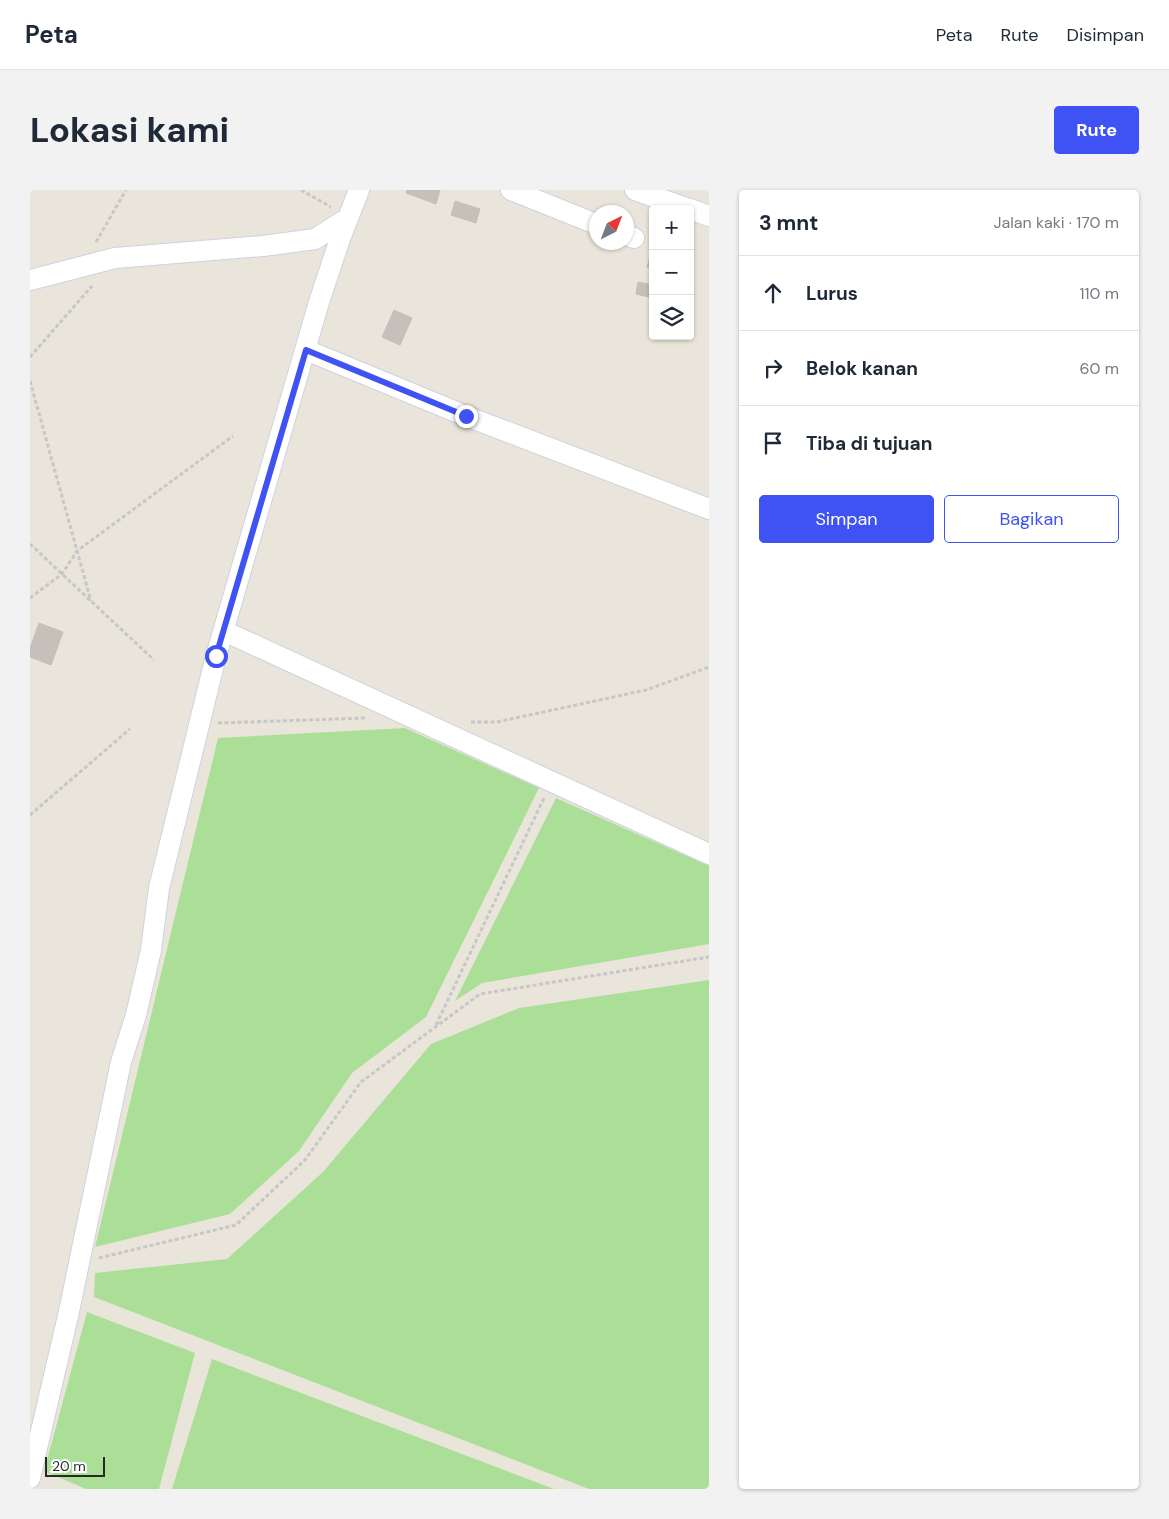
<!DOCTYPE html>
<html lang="id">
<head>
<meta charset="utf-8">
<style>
  :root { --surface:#fff; --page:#f2f2f3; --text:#1f2937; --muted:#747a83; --line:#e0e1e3; --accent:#3f52f3 }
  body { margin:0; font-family:"DM Sans",sans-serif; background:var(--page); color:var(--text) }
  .controls { position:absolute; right:15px; top:15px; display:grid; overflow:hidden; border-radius:5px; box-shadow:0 1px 4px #0004 }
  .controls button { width:45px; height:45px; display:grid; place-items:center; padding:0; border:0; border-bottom:1px solid var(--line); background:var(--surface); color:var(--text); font:25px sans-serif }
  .compass { position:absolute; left:559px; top:15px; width:45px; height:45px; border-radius:50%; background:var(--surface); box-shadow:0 1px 4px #0004; rotate:42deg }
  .scale { position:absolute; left:15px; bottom:12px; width:60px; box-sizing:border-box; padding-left:5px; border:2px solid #282828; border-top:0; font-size:14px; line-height:18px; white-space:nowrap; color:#282828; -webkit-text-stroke:4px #fff; paint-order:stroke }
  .stop { position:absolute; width:15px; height:15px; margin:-11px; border:4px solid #3f52f3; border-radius:50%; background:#fff }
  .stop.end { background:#3f52f3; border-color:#fff; box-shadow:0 1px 5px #0008 }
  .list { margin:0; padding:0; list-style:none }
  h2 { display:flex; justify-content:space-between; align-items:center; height:65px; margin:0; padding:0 20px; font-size:21px }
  h2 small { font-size:16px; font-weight:400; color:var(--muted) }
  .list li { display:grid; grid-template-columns:32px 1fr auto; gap:15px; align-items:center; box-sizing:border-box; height:75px; padding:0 20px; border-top:1px solid var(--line) }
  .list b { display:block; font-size:19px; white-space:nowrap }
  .list em { font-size:16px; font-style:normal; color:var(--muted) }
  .actions { display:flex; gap:10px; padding:15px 20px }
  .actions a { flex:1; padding:11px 0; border:1px solid var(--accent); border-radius:5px; text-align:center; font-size:18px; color:var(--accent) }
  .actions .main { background:var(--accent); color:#fff }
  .icon { flex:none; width:28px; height:28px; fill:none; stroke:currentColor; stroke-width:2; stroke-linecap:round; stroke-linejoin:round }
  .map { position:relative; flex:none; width:679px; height:1299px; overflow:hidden; border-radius:5px }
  header { display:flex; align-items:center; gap:30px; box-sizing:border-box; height:70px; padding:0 25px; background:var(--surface); border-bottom:1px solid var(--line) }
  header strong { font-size:24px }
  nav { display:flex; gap:28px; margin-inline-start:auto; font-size:18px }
  .intro { display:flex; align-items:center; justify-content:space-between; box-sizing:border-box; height:120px; padding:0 30px }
  h1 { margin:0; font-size:35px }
  .button { padding:12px 22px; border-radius:5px; background:var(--accent); color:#fff; font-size:18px; font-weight:700 }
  main { display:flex; gap:30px; padding:0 30px }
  aside { flex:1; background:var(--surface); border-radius:5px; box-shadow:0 1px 4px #0004 }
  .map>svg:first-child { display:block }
</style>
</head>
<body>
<header>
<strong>Peta</strong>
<nav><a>Peta</a><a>Rute</a><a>Disimpan</a></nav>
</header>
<div class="intro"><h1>Lokasi kami</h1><a class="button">Rute</a></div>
<main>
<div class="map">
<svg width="679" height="1299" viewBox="0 0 679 1299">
  <rect width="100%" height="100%" fill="#eae5da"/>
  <path fill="#abdf98" d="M375,538L509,598L396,827L322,883L269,961L200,1024L65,1057L188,548Z
    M526,608L679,676V754L452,793L425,811Z
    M679,790V1299H559L64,1107L65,1083L197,1069L293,982L401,854L489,818Z
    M57,1122L165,1163L129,1299H56L14,1281Z
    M182,1169L524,1299H142Z"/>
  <path fill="#c5c1ba" stroke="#c5c0b4" d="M377,0H410L406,14L376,3Z
    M425,11L450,19L446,33L421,25Z
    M623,57V79L617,77Z
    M608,92L623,95V108L606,104Z
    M364,120L382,128L370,155L352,147Z
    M9,433L33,442L21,475L0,467V458Z"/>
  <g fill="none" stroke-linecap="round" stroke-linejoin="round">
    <defs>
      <path id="minor" d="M481,0L566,34
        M605,0L659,19
        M660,19L679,26
        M596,45L604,48
        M0,90L85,68L233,56L285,49L318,28
        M276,160L436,226L679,319
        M194,441L679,664
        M0,1288L38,1126L91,872L106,825L121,760L129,698L186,466L289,112L311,46L329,0"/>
    </defs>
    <use href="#minor" stroke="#d0d1e1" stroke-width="22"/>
    <path stroke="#c7c7c7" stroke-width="3" stroke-dasharray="4 2.5" stroke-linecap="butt" d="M271,0L301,17
      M66,52L96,0
      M0,167L62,96
      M0,191L61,411
      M0,354L124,470
      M0,408L32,384L47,361L203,246
      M441,532H467L616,500L679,477
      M188,533L335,528
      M0,625L100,539
      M406,835L514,608
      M69,1068L206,1035L275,970L331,892L450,804L679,767"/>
    <use href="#minor" stroke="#fff" stroke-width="20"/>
  </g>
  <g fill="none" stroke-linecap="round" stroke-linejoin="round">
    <path stroke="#3f52f3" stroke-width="6" d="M186,466L276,160L436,226"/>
  </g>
</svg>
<div class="controls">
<button>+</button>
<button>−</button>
<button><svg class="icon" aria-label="layers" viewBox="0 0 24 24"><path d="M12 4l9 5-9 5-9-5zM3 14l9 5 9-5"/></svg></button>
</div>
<svg class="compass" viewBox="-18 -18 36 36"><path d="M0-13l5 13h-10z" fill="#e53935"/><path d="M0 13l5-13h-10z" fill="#747a83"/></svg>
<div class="scale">20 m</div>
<div class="stop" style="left:186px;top:466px"></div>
<div class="stop end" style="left:436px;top:226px"></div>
</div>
<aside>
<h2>3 mnt<small>Jalan kaki · 170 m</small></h2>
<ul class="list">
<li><svg class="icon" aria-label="ahead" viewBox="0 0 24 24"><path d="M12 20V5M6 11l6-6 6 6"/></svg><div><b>Lurus</b></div><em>110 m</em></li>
<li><svg class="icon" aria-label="right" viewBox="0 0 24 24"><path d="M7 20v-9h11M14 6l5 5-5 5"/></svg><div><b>Belok kanan</b></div><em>60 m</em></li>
<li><svg class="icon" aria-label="arrive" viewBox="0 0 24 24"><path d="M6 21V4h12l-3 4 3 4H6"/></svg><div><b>Tiba di tujuan</b></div></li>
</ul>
<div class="actions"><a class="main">Simpan</a><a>Bagikan</a></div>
</aside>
</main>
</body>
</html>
